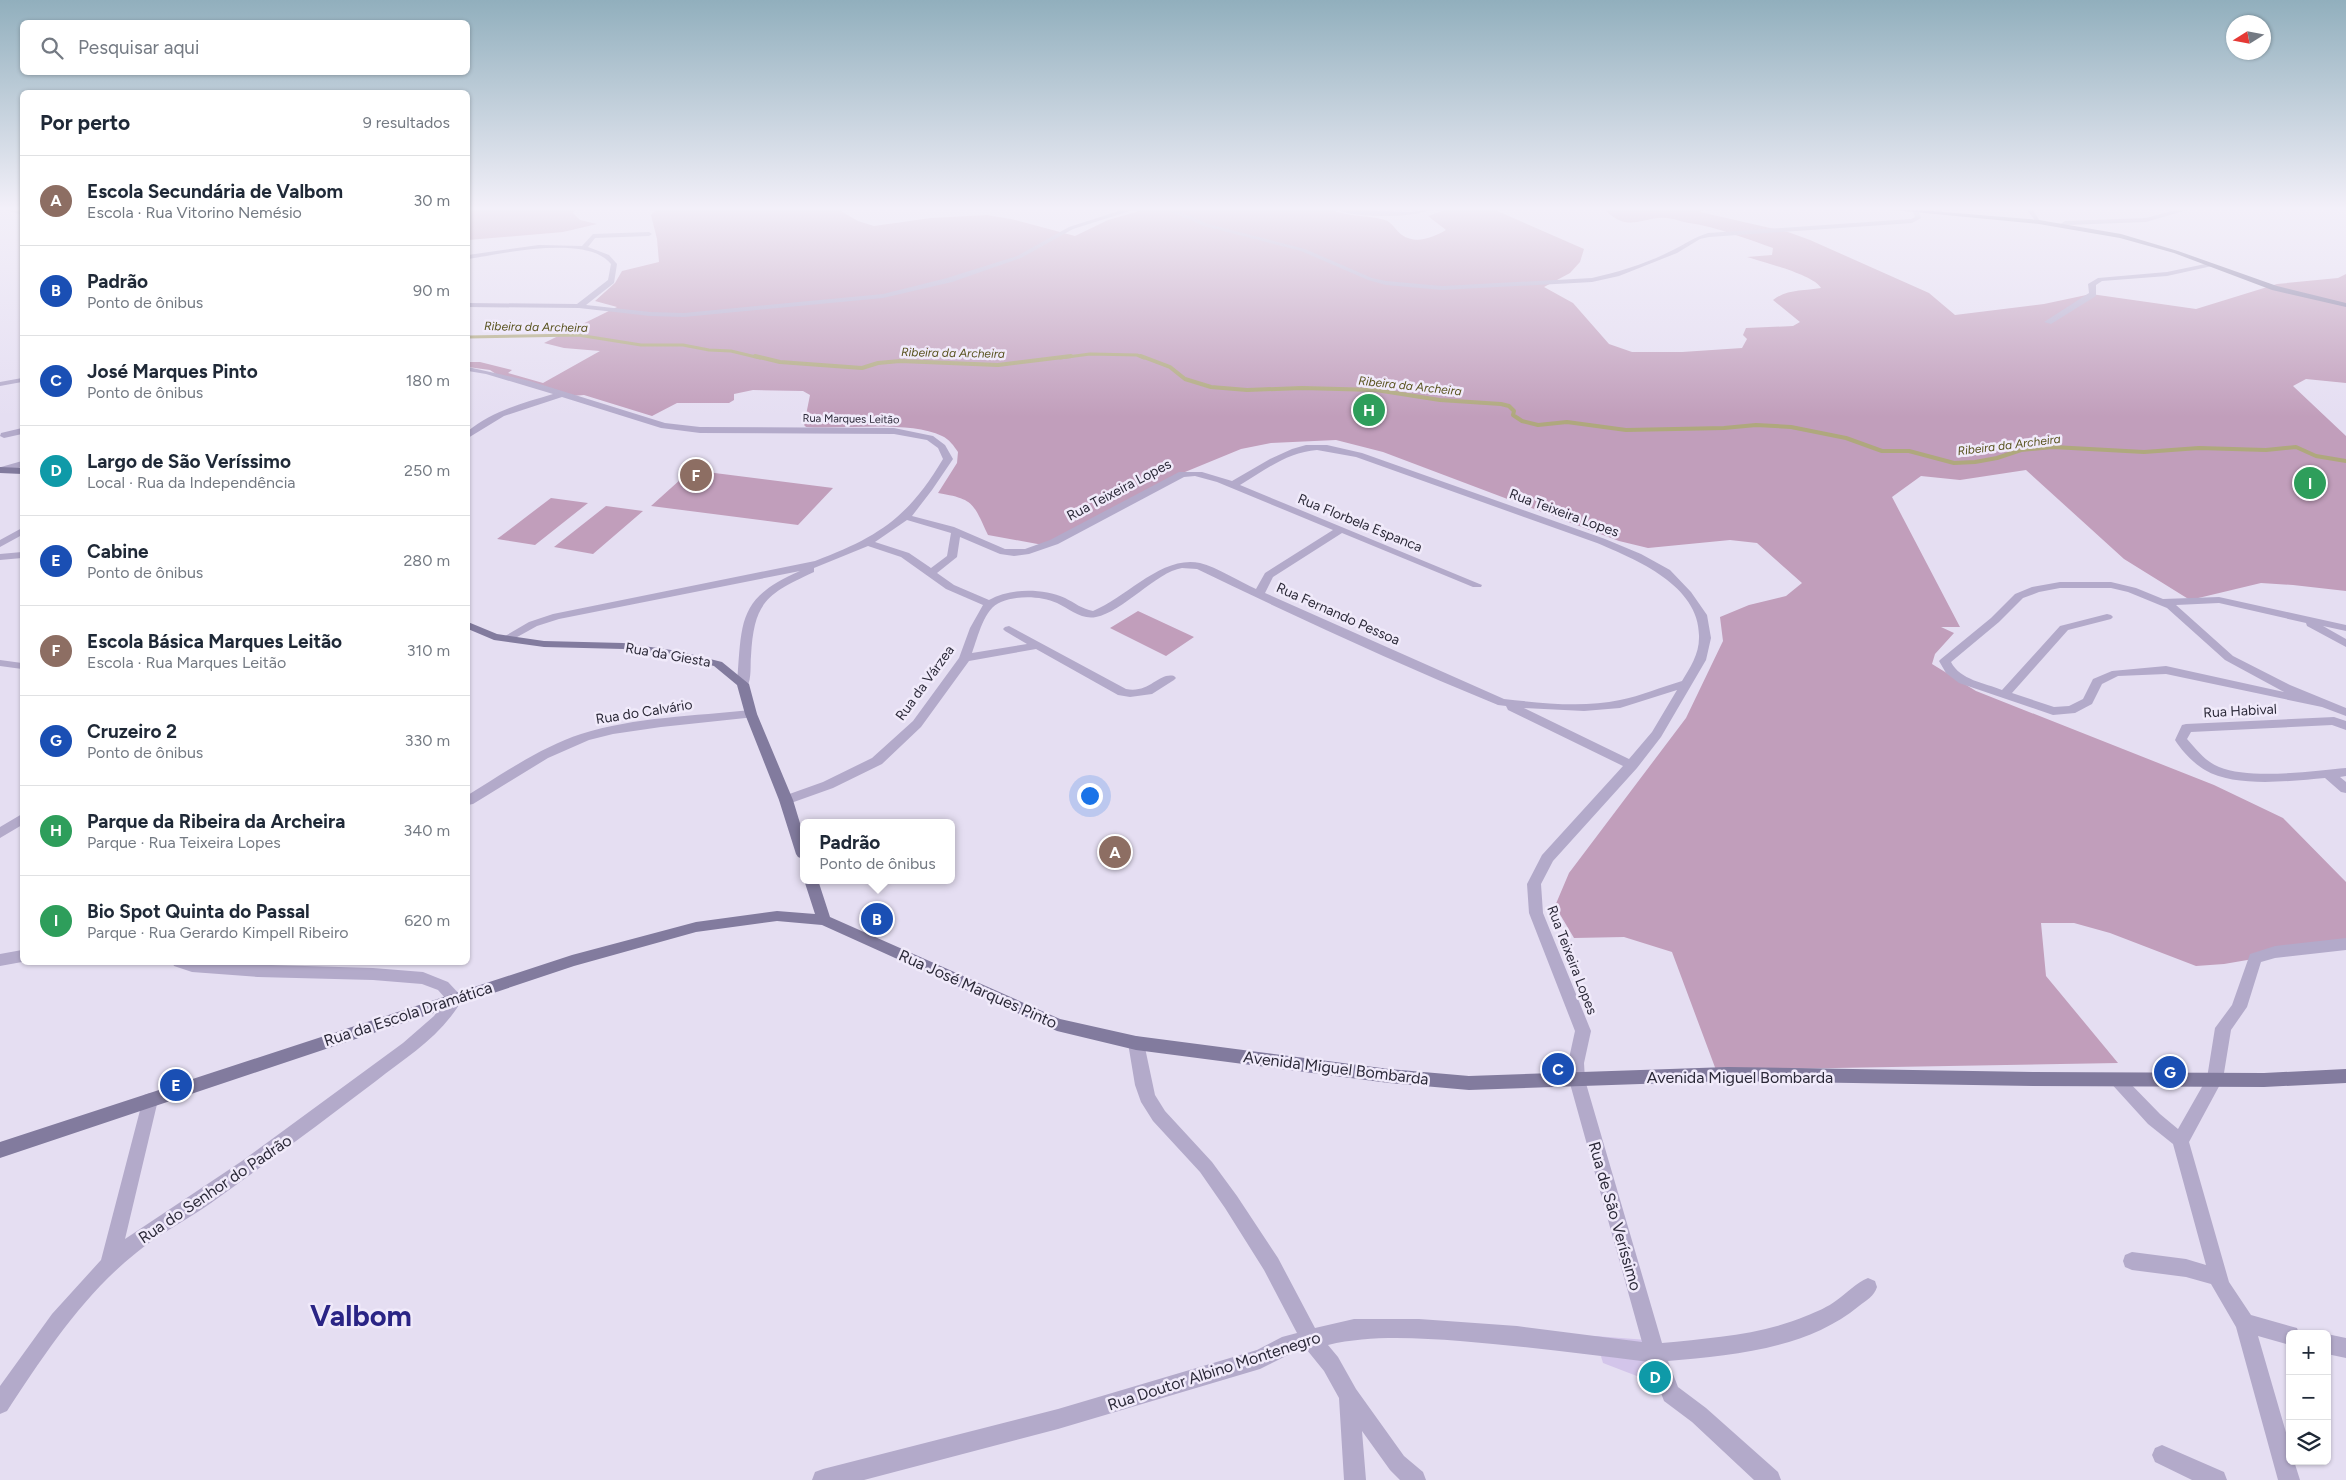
<!DOCTYPE html>
<html lang="pt">
<head>
<meta charset="utf-8">
<style>
  :root { --surface:#fff; --page:#f6f6f7; --text:#1f2937; --muted:#747a83; --line:#e0e1e3; --accent:#db2777 }
  body { margin:0; font-family:Figtree,sans-serif; background:var(--page); color:var(--text) }
  .controls { position:absolute; right:15px; bottom:15px; display:grid; overflow:hidden; border-radius:8px; box-shadow:0 1px 4px #0004 }
  .controls button { width:45px; height:45px; display:grid; place-items:center; padding:0; border:0; border-bottom:1px solid var(--line); background:var(--surface); color:var(--text); font:25px sans-serif }
  .compass { position:absolute; left:2226px; top:15px; width:45px; height:45px; border-radius:50%; background:var(--surface); box-shadow:0 1px 4px #0004; rotate:259deg }
  .you { position:absolute; left:1089px; top:795px; width:18px; height:18px; margin:-12px; border:4px solid #fff; border-radius:50%; background:#1a73e8; box-shadow:0 0 0 8px #1a73e833 }
  .badge { display:grid; place-items:center; width:32px; height:32px; border-radius:50%; background:var(--accent); color:#fff; font-size:16px; font-weight:700 }
  .pin { position:absolute; translate:-50% -50%; border:2px solid #fff; box-shadow:0 1px 5px #0006 }
  .popup { position:absolute; left:800px; top:819px; width:155px; height:65px; box-sizing:border-box; display:grid; place-content:center; border-radius:8px; background:var(--surface); filter:drop-shadow(0 1px 4px #0005); font-size:16px; white-space:nowrap; color:var(--muted) }
  .popup b { font-size:19px; color:var(--text) }
  .popup::after { content:''; position:absolute; left:50%; top:100%; margin-left:-10px; border:10px solid transparent; border-top-color:var(--surface) }
  .list { margin:0; padding:0; list-style:none }
  h2 { display:flex; justify-content:space-between; align-items:center; height:65px; margin:0; padding:0 20px; font-size:21px }
  h2 small { font-size:16px; font-weight:400; color:var(--muted) }
  .list li { display:grid; grid-template-columns:32px 1fr auto; gap:15px; align-items:center; box-sizing:border-box; height:90px; padding:0 20px; border-top:1px solid var(--line) }
  .list b { display:block; font-size:19px; white-space:nowrap }
  .list p { margin:0; font-size:16px; white-space:nowrap; color:var(--muted) }
  .list em { font-size:16px; font-style:normal; color:var(--muted) }
  .icon { flex:none; width:28px; height:28px; fill:none; stroke:currentColor; stroke-width:2; stroke-linecap:round; stroke-linejoin:round }
  .map { position:relative; flex:none; width:2346px; height:1480px; overflow:hidden }
  .search { position:absolute; background:var(--surface); box-shadow:0 1px 4px #0004; left:20px; top:20px; width:450px; height:55px; display:flex; align-items:center; gap:12px; box-sizing:border-box; padding:0 18px; border-radius:8px; color:var(--muted); font-size:19px }
  .panel { position:absolute; background:var(--surface); box-shadow:0 1px 4px #0004; left:20px; top:90px; width:450px; height:875px; border-radius:8px }
  .map>svg:first-child { display:block }
</style>
</head>
<body>
<div class="map">
<svg width="2346" height="1480" viewBox="0 0 2346 1480">
  <rect width="100%" height="100%" fill="#e5def2"/>
  <path fill="#c19ebb" d="M468,210H575L573,213L580,220L597,224L563,232L468,240Z
    M656,210H839L858,221L874,226L931,218L987,215L1011,219L1075,236L1108,220L1143,210H1331C1350,217 1368,215 1385,220C1392,222 1396,231 1402,235C1416,245 1434,237 1446,230L1428,216L1445,210H1495L1584,249L1580,262L1570,273L1544,287L1573,303L1609,344L1632,352H1682L1742,348L1747,339L1743,335L1746,328L1793,326L1800,322L1773,300C1787,289 1804,291 1821,288C1814,275 1763,262 1747,257L1772,255L1773,248C1747,239 1717,227 1689,223C1681,222 1674,218 1666,218C1643,216 1629,234 1605,210H1703L1700,212L1788,232L1810,240L1929,293L1955,315L2044,304L2091,294L2196,309L2277,284L2338,278L2346,274V383L2306,379L2293,386L2346,436V591L2293,585L2261,583L2190,600L2124,559L2026,470L1960,480L1921,476L1892,497L1960,627H1941L1954,633L1935,654L1932,664L1976,691L2214,785L2283,818L2346,882V943L2224,964L2196,966L2110,933L2074,923H2041L2046,976L2118,1063L1716,1070L1672,952L1624,937L1574,938L1555,906L1569,873L1686,718L1723,641L1720,617L1749,605L1786,596L1802,583L1757,543L1730,540L1648,548L1619,541L1383,452L1336,440L1271,443L1241,449L1168,479L1043,545L988,535C973,503 974,499 938,493L957,463L958,452C954,446 949,439 942,436C908,420 845,430 806,427L804,425L810,395L803,391L753,390L734,394V400L729,403H677L652,416L584,395L571,396L496,374L490,370L468,367V362H480L512,370L508,373L543,383L600,351L564,348L544,343L617,307L595,301L615,283L622,271L659,262L657,239L651,215Z
    M691,470L833,488L798,525L651,506Z
    M551,498L588,503L535,545L497,539Z
    M606,506L643,511L593,554L554,547Z
    M1138,611L1194,637L1166,656L1110,628Z"/>
  <path fill="#d3c5ea" d="M1595,1336L1660,1341L1676,1391L1603,1363Z"/>
  <g fill="none" stroke-linecap="round" stroke-linejoin="round">
    <path stroke="#afa87d" stroke-width="3" d="M468,337L578,335L641,345H683L709,350L731,351L760,358
      M1060,358L1090,354L1137,355L1144,358"/>
    <path stroke="#afa87d" stroke-width="4" d="M755,356L780,362L862,368L878,363L900,361L998,365L1071,356
      M1141,356L1170,367L1185,379L1211,387L1247,390L1302,388L1376,390L1440,400L1501,404L1509,406L1514,411L1513,415L1522,421L1538,425L1567,422L1626,430L1724,428L1756,425L1791,427L1846,438L1882,451H1909L1954,463L1975,462L1997,458L2021,450L2053,447L2144,452L2199,448L2266,450L2296,447L2316,456L2346,461"/>
    <path fill="#b3aaca" fill-rule="evenodd" d="M8,210L22,211V215L9,211Z
      M1122,210H1133L1073,229L1021,258L952,282L883,298L684,317L650,316L579,308L468,307V303L577,304L608,280L611,264C587,234 501,254 468,259V255L539,245L582,246L593,234L649,232L652,234L649,236L595,238L588,247L609,255L617,264L614,283L586,305L650,312L684,313L883,294L947,278L1017,256L1069,227Z
      M1167,210H1176L1208,224L1305,249L1372,278L1386,281L1442,286L1592,278C1619,272 1648,263 1673,250C1685,244 1695,237 1708,233L1911,219L1915,217L1913,212L1916,210L1919,212L1921,218L1912,223L1709,237L1700,239L1677,253L1619,276L1592,282L1442,290L1386,285L1368,280L1301,251L1204,226Z
      M1339,210L1411,212L1428,210C1415,218 1352,218 1339,210Z
      M2027,210H2033L2041,223H2037Z
      M2176,210H2187L2146,222L2067,225L2062,227L2059,225L2065,221L2146,218Z
      M2210,263L2213,265L2212,266L2167,276L2102,281L2096,285V296L2051,324L2044,322L2089,293L2088,284L2098,278L2167,272Z
      M468,367L530,381L665,423L700,427L894,428L933,436L945,445L953,459L932,490L912,516L954,527L1005,549H1025L1050,540L1179,472H1202L1232,481L1270,459L1292,449L1306,445H1327L1362,453L1605,539L1641,554L1670,570L1691,592L1707,615L1711,638L1706,660L1661,737L1637,768L1553,861L1541,884L1543,913L1591,1031L1584,1063L1585,1080L1662,1343C1709,1338 1761,1335 1806,1316C1816,1312 1828,1307 1837,1300C1847,1293 1856,1283 1868,1278L1875,1281L1877,1287C1874,1296 1867,1300 1859,1306C1807,1349 1733,1355 1668,1361L1678,1387L1706,1408L1778,1472L1781,1480H1754L1692,1422L1664,1401L1649,1362C1586,1354 1523,1346 1460,1341C1416,1338 1371,1335 1328,1345L1338,1357L1356,1389L1404,1456L1423,1472L1426,1480H1400L1390,1470L1362,1431L1366,1480H1344L1339,1398L1324,1371L1307,1350L1292,1353L1260,1369L1058,1429L864,1480H812L815,1472L823,1469L1058,1409L1257,1350L1282,1337L1297,1333L1264,1270L1225,1208L1200,1172L1153,1121L1141,1102L1135,1085L1128,1043L1130,1038L1136,1036L1142,1038L1144,1043L1155,1095L1165,1111L1212,1162L1237,1196L1278,1258L1315,1328L1354,1319H1419L1517,1326L1642,1342L1569,1080L1568,1063L1575,1031L1529,913L1527,884L1542,855L1623,766L1508,710L1506,706L1498,705C1396,663 1296,617 1197,569C1192,569 1186,568 1182,568C1156,572 1123,612 1096,617C1081,620 1070,609 1057,603C1041,596 1018,595 1001,602C984,608 978,637 972,653L1027,644L1005,631L1003,629L1005,627L1009,626L1126,689C1149,694 1159,672 1174,676L1176,678L1174,680L1152,694L1130,697L1118,695L1036,649L969,661L921,727L882,764L833,788L791,803H781L779,800L781,797L823,782L872,758L913,721L959,658L970,628L983,605L946,589L901,557L868,546L814,568V572C767,594 754,601 751,656C750,665 752,678 747,687L743,688L737,684C742,622 737,598 800,571L559,619L537,626L510,641H502L500,639L529,622L553,614L815,561C878,537 908,518 943,459L938,448L927,440L894,434L700,433L661,428L562,397L504,416L468,438V431C493,411 523,403 553,394L486,374L468,371ZM1317,450L1356,457L1597,543C1637,560 1701,586 1699,638C1699,654 1690,668 1682,681C1661,687 1641,696 1620,700C1583,708 1541,703 1504,699L1265,593L1273,577L1342,533L1473,587H1481L1482,585L1240,485C1265,470 1288,452 1317,450ZM1195,476L1217,482L1333,530L1265,573L1256,589C1240,582 1217,567 1200,563C1162,555 1127,597 1093,611C1082,609 1075,603 1065,598C1042,588 1010,588 989,600L954,585L937,573L957,557L960,537L1000,554L1014,556L1029,554L1058,544L1184,477ZM907,520L951,533L947,556L931,568L909,553L875,542ZM1677,690L1652,732L1629,759L1524,708L1584,711L1620,708Z
      M22,378V382L0,386V382Z
      M22,428V434L4,438L0,436L1,433Z
      M22,461V467L4,472L0,470L1,467Z
      M22,528V535L0,547V540Z
      M22,552V558L0,560V554Z
      M2060,582H2111L2136,588L2163,599L2219,597L2346,625V631L2323,626L2346,639V647L2307,626L2306,623L2219,603L2176,605L2233,656L2290,685L2346,708V716L2322,707L2166,674L2118,676L2102,684L2092,704L2075,713L2053,715L1959,683L1946,673L1939,661L1941,659L1991,618L2015,594L2032,587ZM2060,588H2111L2128,592L2167,608L2225,660L2284,692L2166,666L2112,671L2093,679L2083,699L2069,706L2054,707L2012,693L2068,630L2111,619L2113,617L2111,615L2107,614L2060,626L2002,690C1985,683 1960,680 1951,662L1999,622L2023,598L2039,592Z
      M0,660L22,663V669L0,666Z
      M751,710L755,711L757,714L755,717L661,727L613,734L589,740L548,758L473,804L468,805V795C504,773 541,747 581,734C635,717 695,716 751,710Z
      M2334,717L2346,721V730L2332,725L2191,732L2187,739C2197,750 2206,762 2219,767C2251,780 2312,771 2346,768V776L2340,777L2346,782V793L2341,792L2325,778C2291,781 2235,788 2205,770C2193,763 2182,751 2175,740L2182,725L2186,724Z
      M22,814V825L0,838V827Z
      M2346,938V950L2275,958L2261,962L2247,1007L2231,1030L2223,1079L2189,1142L2229,1282L2251,1315L2297,1328L2299,1334H2290V1345L2258,1336L2290,1446V1461H2294L2300,1480H2278L2236,1327L2211,1284L2186,1277L2132,1270L2125,1267L2123,1261L2125,1255L2132,1252L2186,1259L2206,1265L2173,1144L2148,1124L2108,1080L2110,1075L2116,1073L2122,1075L2160,1114L2178,1129L2207,1078L2215,1028L2232,1005L2250,954L2275,946Z
      M22,950V962L0,966V954Z
      M172,962L373,968L423,972L448,982L463,998C443,1035 408,1056 376,1081C322,1122 267,1163 211,1203C187,1220 159,1234 136,1253C82,1296 44,1355 7,1411L0,1414V1386L52,1314L101,1260L144,1095L150,1093L156,1095L158,1100L125,1239L242,1161L403,1043L434,1016L446,999L438,990L422,984L373,980L258,977L192,972L174,966Z
      M2327,1334L2346,1338V1358L2327,1354Z
      M2162,1445L2224,1472L2227,1480H2192L2155,1462L2152,1455L2155,1448Z"/>
    <path fill="#827b9e" fill-rule="evenodd" d="M1893,210H1920L2039,220L2121,234L2178,251L2277,286L2346,303V307L2272,290L2174,253L2120,238L2039,224Z
      M0,467L22,468V474L0,473Z
      M468,622L497,634L544,641L623,643L678,651L722,662L749,684L757,714L793,800L803,833V859L798,857L796,854L779,800L745,714L737,685L714,666L678,657L623,649L544,647L494,640L468,629Z
      M804,880H818L830,917L1060,1019L1136,1036L1389,1069L1469,1076L1728,1067L2033,1072L2264,1073L2346,1069V1083L2264,1087L2033,1086L1728,1081L1469,1090L1389,1083L1136,1050L1057,1031L822,925L777,921L696,932L574,966L0,1158V1142L572,955L696,922L777,911L815,914Z"/>
  </g>
  <linearGradient id="sky" x2="0" y2="1"><stop stop-color="#91afbd"/><stop offset="0.5" stop-color="#f3f0f9"/><stop offset="1" stop-color="#f3f0f9" stop-opacity="0"/></linearGradient>
  <rect width="2346" height="417" fill="url(#sky)"/>
  <g text-anchor="middle" dominant-baseline="central" stroke-width="5" stroke-linejoin="round" paint-order="stroke">
    <g font-size="11" fill="#2b2938" stroke="#f0eafa">
      <text transform="translate(851 419) rotate(1)">Rua Marques Leitão</text>
    </g>
    <g font-size="12" font-style="italic" fill="#59531f" stroke="#f0eafa">
      <text transform="translate(536 327) rotate(1)">Ribeira da Archeira</text>
      <text transform="translate(953 353) rotate(1)">Ribeira da Archeira</text>
      <text transform="translate(1410 386) rotate(6)">Ribeira da Archeira</text>
      <text transform="translate(2009 445) rotate(-7)">Ribeira da Archeira</text>
    </g>
    <g font-size="14" fill="#2b2938" stroke="#f0eafa">
      <text transform="translate(1119 490) rotate(-28)">Rua Teixeira Lopes</text>
      <text transform="translate(1564 513) rotate(20)">Rua Teixeira Lopes</text>
      <text transform="translate(1360 523) rotate(22)">Rua Florbela Espanca</text>
      <text transform="translate(1338 614) rotate(24)">Rua Fernando Pessoa</text>
      <text transform="translate(668 655) rotate(10)">Rua da Giesta</text>
      <text transform="translate(925 683) rotate(-54)">Rua da Várzea</text>
      <text transform="translate(2240 711) rotate(-3)">Rua Habival</text>
      <text transform="translate(644 712) rotate(-9)">Rua do Calvário</text>
      <text transform="translate(1572 960) rotate(69)">Rua Teixeira Lopes</text>
    </g>
    <g font-size="16" fill="#2b2938" stroke="#f0eafa">
      <text transform="translate(978 989) rotate(24)">Rua José Marques Pinto</text>
      <text transform="translate(408 1014) rotate(-18)">Rua da Escola Dramática</text>
      <text transform="translate(1336 1068) rotate(7)">Avenida Miguel Bombarda</text>
      <text x="1740" y="1077">Avenida Miguel Bombarda</text>
      <text transform="translate(215 1189) rotate(-34)">Rua do Senhor do Padrão</text>
      <text transform="translate(1615 1216) rotate(74)">Rua de São Veríssimo</text>
      <text transform="translate(1214 1371) rotate(-18)">Rua Doutor Albino Montenegro</text>
    </g>
    <g font-size="29" font-weight="bold" fill="#2a2485" stroke="#f0eafa">
      <text x="361" y="1315">Valbom</text>
    </g>
  </g>
</svg>
<div class="controls">
<button>+</button>
<button>−</button>
<button><svg class="icon" aria-label="layers" viewBox="0 0 24 24"><path d="M12 4l9 5-9 5-9-5zM3 14l9 5 9-5"/></svg></button>
</div>
<svg class="compass" viewBox="-18 -18 36 36"><path d="M0-13l5 13h-10z" fill="#e53935"/><path d="M0 13l5-13h-10z" fill="#747a83"/></svg>
<div class="you"></div>
<div class="pin badge" style="left:1115px;top:852px;background:#8d6e63">A</div>
<div class="pin badge" style="left:877px;top:919px;background:#1a4fb4">B</div>
<div class="popup"><b>Padrão</b>Ponto de ônibus</div>
<div class="pin badge" style="left:1558px;top:1069px;background:#1a4fb4">C</div>
<div class="pin badge" style="left:1655px;top:1377px;background:#0f9aa8">D</div>
<div class="pin badge" style="left:176px;top:1085px;background:#1a4fb4">E</div>
<div class="pin badge" style="left:696px;top:475px;background:#8d6e63">F</div>
<div class="pin badge" style="left:2170px;top:1072px;background:#1a4fb4">G</div>
<div class="pin badge" style="left:1369px;top:410px;background:#2e9e5b">H</div>
<div class="pin badge" style="left:2310px;top:483px;background:#2e9e5b">I</div>
<div class="search"><svg class="icon" aria-label="search" viewBox="0 0 24 24"><circle cx="10" cy="10" r="6"/><path d="M15 15l6 6"/></svg>Pesquisar aqui</div>
<section class="panel">
<h2>Por perto<small>9 resultados</small></h2>
<ul class="list">
<li><span class="badge" style="background:#8d6e63">A</span><div><b>Escola Secundária de Valbom</b><p>Escola · Rua Vitorino Nemésio</p></div><em>30 m</em></li>
<li><span class="badge" style="background:#1a4fb4">B</span><div><b>Padrão</b><p>Ponto de ônibus</p></div><em>90 m</em></li>
<li><span class="badge" style="background:#1a4fb4">C</span><div><b>José Marques Pinto</b><p>Ponto de ônibus</p></div><em>180 m</em></li>
<li><span class="badge" style="background:#0f9aa8">D</span><div><b>Largo de São Veríssimo</b><p>Local · Rua da Independência</p></div><em>250 m</em></li>
<li><span class="badge" style="background:#1a4fb4">E</span><div><b>Cabine</b><p>Ponto de ônibus</p></div><em>280 m</em></li>
<li><span class="badge" style="background:#8d6e63">F</span><div><b>Escola Básica Marques Leitão</b><p>Escola · Rua Marques Leitão</p></div><em>310 m</em></li>
<li><span class="badge" style="background:#1a4fb4">G</span><div><b>Cruzeiro 2</b><p>Ponto de ônibus</p></div><em>330 m</em></li>
<li><span class="badge" style="background:#2e9e5b">H</span><div><b>Parque da Ribeira da Archeira</b><p>Parque · Rua Teixeira Lopes</p></div><em>340 m</em></li>
<li><span class="badge" style="background:#2e9e5b">I</span><div><b>Bio Spot Quinta do Passal</b><p>Parque · Rua Gerardo Kimpell Ribeiro</p></div><em>620 m</em></li>
</ul>
</section>
</div>
</body>
</html>
